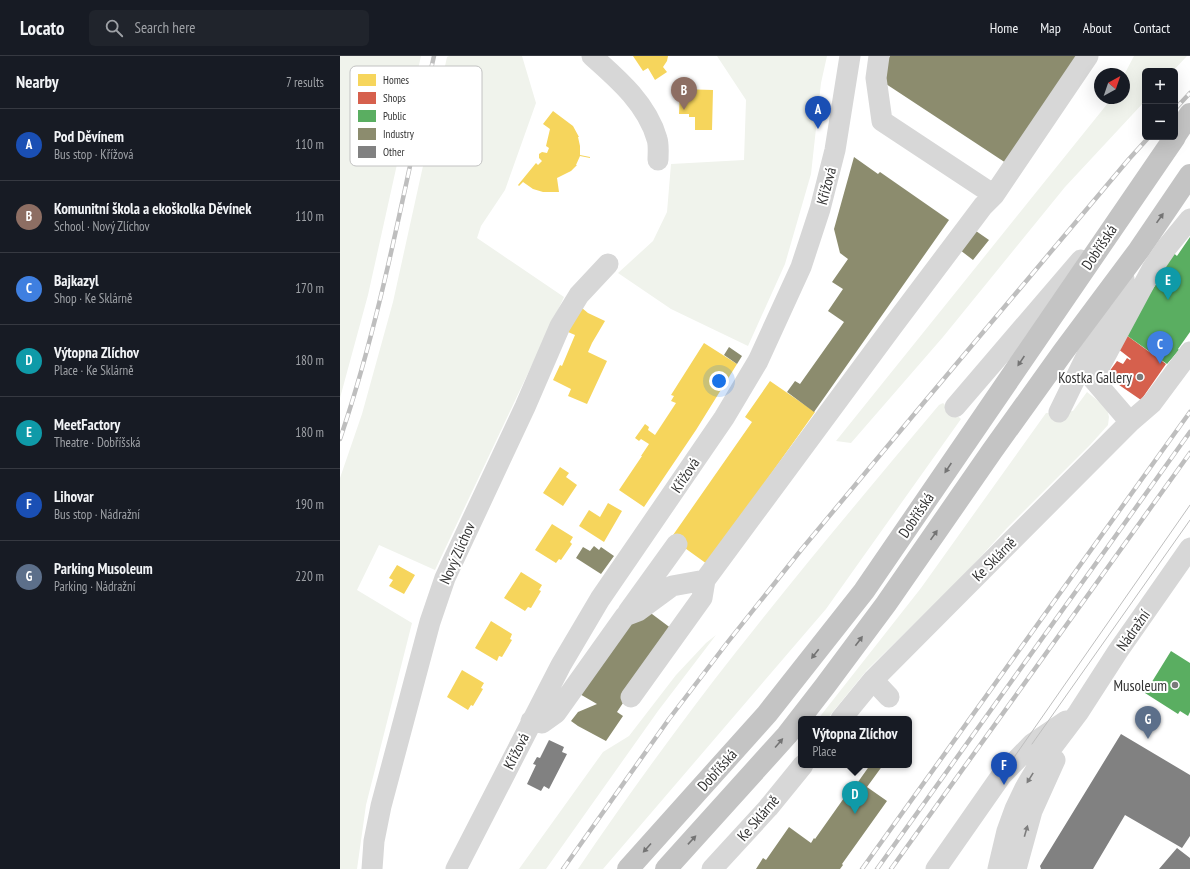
<!DOCTYPE html>
<html lang="en">
<head>
<meta charset="utf-8">
<style>
  :root { --surface:#171b24; --page:#20242c; --text:#f1f3f6; --muted:#9ea1a6; --line:#363941; --accent:#7c3aed }
  body { margin:0; font-family:"PT Sans Narrow",sans-serif; background:var(--page); color:var(--text) }
  .controls { position:absolute; right:12px; top:12px; display:grid; overflow:hidden; border-radius:6px; box-shadow:0 4px 16px #0002 }
  .controls button { width:36px; height:36px; display:grid; place-items:center; padding:0; border:0; border-bottom:1px solid var(--line); background:var(--surface); color:var(--text); font:20px sans-serif }
  .compass { position:absolute; left:754px; top:12px; width:36px; height:36px; border-radius:50%; background:var(--surface); box-shadow:0 4px 16px #0002; rotate:40deg }
  .you { position:absolute; left:379px; top:325px; width:14px; height:14px; margin:-10px; border:3px solid #fff; border-radius:50%; background:#1a73e8; box-shadow:0 0 0 6px #1a73e833 }
  .badge { display:grid; place-items:center; width:26px; height:26px; border-radius:50%; background:var(--accent); color:#fff; font-size:13px; font-weight:700 }
  .pin { position:absolute; translate:-50% -33px; filter:drop-shadow(0 1px 2px #0008) }
  .pin::after { content:''; position:absolute; top:21px; width:14px; height:12px; background:inherit; clip-path:polygon(0 0,100% 0,50% 100%) }
  .popup { position:absolute; left:458px; top:660px; width:114px; height:52px; box-sizing:border-box; display:grid; place-content:center; border-radius:6px; background:var(--surface); filter:drop-shadow(0 1px 3px #0005); font-size:13px; white-space:nowrap; color:var(--muted) }
  .popup b { font-size:15px; color:var(--text) }
  .popup::after { content:''; position:absolute; left:50%; top:100%; margin-left:-8px; border:8px solid transparent; border-top-color:var(--surface) }
  .list { margin:0; padding:0; list-style:none }
  h2 { display:flex; justify-content:space-between; align-items:center; height:52px; margin:0; padding:0 16px; font-size:17px }
  h2 small { font-size:13px; font-weight:400; color:var(--muted) }
  .list li { display:grid; grid-template-columns:26px 1fr auto; gap:12px; align-items:center; box-sizing:border-box; height:72px; padding:0 16px; border-top:1px solid var(--line) }
  .list b { display:block; font-size:15px; white-space:nowrap }
  .list p { margin:0; font-size:13px; white-space:nowrap; color:var(--muted) }
  .list em { font-size:13px; font-style:normal; color:var(--muted) }
  .icon { flex:none; width:22px; height:22px; fill:none; stroke:currentColor; stroke-width:2; stroke-linecap:round; stroke-linejoin:round }
  .map { position:relative; flex:none; width:850px; height:813px; overflow:hidden }
  header { display:flex; align-items:center; gap:24px; box-sizing:border-box; height:56px; padding:0 20px; background:var(--surface); border-bottom:1px solid var(--line) }
  header strong { font-size:19px }
  nav { display:flex; gap:22px; margin-inline-start:auto; font-size:14px }
  .search { width:280px; height:36px; background:var(--page); display:flex; align-items:center; gap:10px; box-sizing:border-box; padding:0 14px; border-radius:6px; color:var(--muted); font-size:15px }
  main { display:flex }
  aside { flex:1; background:var(--surface) }
  .map>svg:first-child { display:block }
</style>
</head>
<body>
<header>
<strong>Locato</strong>
<div class="search"><svg class="icon" aria-label="search" viewBox="0 0 24 24"><circle cx="10" cy="10" r="6"/><path d="M15 15l6 6"/></svg>Search here</div>
<nav><a>Home</a><a>Map</a><a>About</a><a>Contact</a></nav>
</header>
<main>
<aside>
<h2>Nearby<small>7 results</small></h2>
<ul class="list">
<li><span class="badge" style="background:#1a4fb4">A</span><div><b>Pod Děvínem</b><p>Bus stop · Křížová</p></div><em>110 m</em></li>
<li><span class="badge" style="background:#8d6e63">B</span><div><b>Komunitní škola a ekoškolka Děvínek</b><p>School · Nový Zlíchov</p></div><em>110 m</em></li>
<li><span class="badge" style="background:#3f7fe0">C</span><div><b>Bajkazyl</b><p>Shop · Ke Sklárně</p></div><em>170 m</em></li>
<li><span class="badge" style="background:#0f9aa8">D</span><div><b>Výtopna Zlíchov</b><p>Place · Ke Sklárně</p></div><em>180 m</em></li>
<li><span class="badge" style="background:#0f9aa8">E</span><div><b>MeetFactory</b><p>Theatre · Dobříšská</p></div><em>180 m</em></li>
<li><span class="badge" style="background:#1a4fb4">F</span><div><b>Lihovar</b><p>Bus stop · Nádražní</p></div><em>190 m</em></li>
<li><span class="badge" style="background:#5c6f8a">G</span><div><b>Parking Musoleum</b><p>Parking · Nádražní</p></div><em>220 m</em></li>
</ul>
</aside>
<div class="map">
<svg width="850" height="813" viewBox="0 0 850 813">
  <rect width="100%" height="100%" fill="#fff"/>
  <path fill="#f0f3ec" d="M0,0H81L28,239L0,342Z
    M109,0H182L196,47L165,134L141,170L137,182L224,241L95,514L39,489L17,534L72,567L26,749L17,813H0V422L22,358L53,246L107,1Z
    M377,0H487L481,27L471,118L445,208L408,290L331,253L278,217L313,185L327,156L331,108L404,104L406,44Z
    M794,0H847L833,15H805V45L725,131L603,281L511,387L496,385L772,42H784V19Z
    M747,336L767,352L769,361L768,369L750,389L667,472L621,522L527,614L487,663H478L581,532L706,357L733,355Z
    M603,347L621,363L486,553L263,813H238C288,739 341,666 396,596C462,512 531,430 599,349Z
    M376,579L318,655L206,813H179L263,696L289,680L336,619L366,587Z"/>
  <path fill="#f6d55c" d="M293,0H328L327,5L323,11L327,16L315,24L308,12L303,15Z
    M340,33L373,34L372,74H355V61H349V58H339Z
    M213,55L233,70L239,81H238L240,90V99L250,101V102L240,100L236,109H237L231,115L217,122L219,136H203L193,133L183,126L179,130L178,129L196,107L198,109L202,105L199,102V98L202,96L207,97L209,92L206,90L210,73L203,68Z
    M242,252L248,257L265,265L252,287L248,296L267,305L247,348L228,340L231,333L213,324L220,309L222,310L235,279L228,276Z
    M364,287L397,308L356,374L304,451L279,434L302,400H301L309,388L301,383L299,385L295,382L305,368L309,371L308,374L315,379L336,347L331,345L334,340L331,339Z
    M430,325L475,356L367,508L331,482L412,366L405,361Z
    M220,411L229,417L226,421L237,429L223,450L203,437Z
    M268,447L282,455L264,486L239,470L249,454L260,461Z
    M212,468L233,481L230,486L232,488L221,504L219,503L216,507L195,494Z
    M57,509L75,519L64,538L49,530L53,524L49,522Z
    M181,516L202,529L199,534L201,535L191,552L188,551L185,555L164,542Z
    M151,565L172,578L170,583L172,584L162,601L159,600L157,605L135,592Z
    M122,614L144,627L141,632L143,633L133,650L131,649L128,654L107,641Z"/>
  <path fill="#d6604d" d="M782,276L826,308L801,344L766,320L777,305L783,308L787,302L790,304L791,303L773,289Z"/>
  <path fill="#5aae61" d="M850,181V276L838,293L839,294L827,308L782,276L822,220L815,215L830,194L837,200Z
    M831,595L850,607V656L848,660L840,655L838,658L805,637Z"/>
  <path fill="#8c8c6e" d="M550,0H739L666,107L543,26L545,8Z
    M514,101L538,118L540,116L609,164L474,356L447,336L455,325L460,328L504,266L488,255L503,233L492,226L508,203L500,197L494,173Z
    M636,175L649,184L633,204L620,194Z
    M389,291L402,300L397,308L384,299Z
    M254,490L259,494L261,491L274,500L261,518L236,502L243,491L250,495Z
    M308,555L332,573L277,656L283,660L266,685L238,670L231,665L238,656L257,648L238,637L295,562Z
    M530,709H543L527,731L547,745L502,808L503,809L500,813H416L423,802L426,804L449,771L471,787L474,782L475,783L516,725L518,726Z"/>
  <path fill="#818181" d="M781,678L850,719V780L842,792L785,759L753,813H701L700,810Z
    M209,684L224,691L222,696L227,698L209,733L204,730L201,735L187,728L196,709L193,708L197,701L200,702Z
    M837,792L850,802V813H819Z"/>
  <g fill="none" stroke-linecap="round" stroke-linejoin="round">
    <path stroke="#d7d7d7" stroke-width="21" d="M252,0C278,23 307,48 317,83C319,89 318,97 318,104
      M539,0L536,22L542,65L654,139
      M615,351L741,204
      M719,356L784,223
      M790,366L753,323L812,213L827,191L850,163
      M288,556L337,488
      M533,624L549,641
      M291,641L362,542L365,524
      M501,663L533,624L790,366L812,347L850,296
      M191,665L202,667L216,657L285,560L298,555L332,530L365,524L552,271L643,150L654,139L748,0
      M32,813L34,785L41,750L90,566L105,522L185,351L220,270L239,239L268,208
      M116,813L221,609L260,543L384,362L418,305L461,211L480,153L495,94L510,0
      M372,813L428,752L463,709
      M596,813L661,720L692,688L726,665
      M658,813L667,775L675,753L685,732L698,710L738,657L778,595L850,492
      M676,813L692,755L715,704"/>
    <path stroke="#c4c4c4" stroke-width="22" d="M835,80L850,58
      M288,813L427,658L524,535L835,81
      M326,813L447,679L485,630L546,548L652,395L723,296L799,194L850,119"/>
    <path stroke="#bebebe" stroke-width="1" d="M692,688L850,464
      M661,720L850,449"/>
    <defs>
      <path id="rail" d="M835,53L850,37
        M0,383C42,260 65,127 94,0
        M223,813L329,663L387,587L461,494L586,344L789,103L809,81
        M522,813L850,356
        M537,813L850,376
        M551,813L850,397"/>
    </defs>
    <use href="#rail" stroke="#bebebe" stroke-width="4.5"/>
    <use href="#rail" stroke="#fff" stroke-width="3" stroke-dasharray="9" stroke-linecap="butt"/>
  </g>
  <defs><path id="oneway-solid" d="M-6-.8H1V-3.2L6.5 0L1 3.2V.8H-6Z"/></defs>
  <g fill="#747474">
    <use href="#oneway-solid" transform="translate(820 162) rotate(-55)"/>
    <use href="#oneway-solid" transform="translate(681 305) rotate(124)"/>
    <use href="#oneway-solid" transform="translate(608 412) rotate(124)"/>
    <use href="#oneway-solid" transform="translate(594 479) rotate(-55)"/>
    <use href="#oneway-solid" transform="translate(519 585) rotate(-53)"/>
    <use href="#oneway-solid" transform="translate(475 598) rotate(128)"/>
    <use href="#oneway-solid" transform="translate(439 687) rotate(-49)"/>
    <use href="#oneway-solid" transform="translate(352 784) rotate(-47)"/>
    <use href="#oneway-solid" transform="translate(307 792) rotate(132)"/>
  </g>
  <g fill="#7d7d7d">
    <use href="#oneway-solid" transform="translate(690 722) rotate(122)"/>
    <use href="#oneway-solid" transform="translate(686 775) rotate(-74)"/>
  </g>
  <g fill="#7a7a7a" stroke="#fff" stroke-width="1.5">
    <circle cx="800" cy="321" r="4"/>
    <circle cx="835" cy="629" r="4"/>
  </g>
  <g text-anchor="middle" dominant-baseline="central" stroke-width="4" stroke-linejoin="round" paint-order="stroke">
    <g font-size="15" fill="#333" stroke="#fff">
      <text transform="translate(486 130) rotate(-75)">Křížová</text>
      <text transform="translate(759 191) rotate(-56)">Dobříšská</text>
      <text transform="translate(345 419) rotate(-56)">Křížová</text>
      <text transform="translate(576 459) rotate(-56)">Dobříšská</text>
      <text transform="translate(117 497) rotate(-66)">Nový Zlíchov</text>
      <text transform="translate(654 503) rotate(-45)">Ke Sklárně</text>
      <text transform="translate(793 574) rotate(-55)">Nádražní</text>
      <text transform="translate(176 695) rotate(-63)">Křížová</text>
      <text transform="translate(377 714) rotate(-48)">Dobříšská</text>
      <text transform="translate(418 762) rotate(-49)">Ke Sklárně</text>
    </g>
    <g font-size="15" fill="#333" stroke="#fff" text-anchor="end">
      <text x="792" y="321">Kostka Gallery</text>
      <text x="827" y="629">Musoleum</text>
    </g>
  </g>
  <rect x="10" y="10" width="132" height="100" rx="6" fill="#fff" stroke="#c2c2c2" stroke-width="1"/>
  <rect x="18" y="18" width="18" height="12" fill="#f6d55c"/>
  <rect x="18" y="36" width="18" height="12" fill="#d6604d"/>
  <rect x="18" y="54" width="18" height="12" fill="#5aae61"/>
  <rect x="18" y="72" width="18" height="12" fill="#8c8c6e"/>
  <rect x="18" y="90" width="18" height="12" fill="#818181"/>
  <g font-size="11" fill="#333">
    <text x="43" y="28">Homes</text>
    <text x="43" y="46">Shops</text>
    <text x="43" y="64">Public</text>
    <text x="43" y="82">Industry</text>
    <text x="43" y="100">Other</text>
  </g>
</svg>
<div class="controls">
<button>+</button>
<button>−</button>
</div>
<svg class="compass" viewBox="-18 -18 36 36"><path d="M0-13l5 13h-10z" fill="#e53935"/><path d="M0 13l5-13h-10z" fill="#9ea1a6"/></svg>
<div class="you"></div>
<div class="pin badge" style="left:478px;top:73px;background:#1a4fb4">A</div>
<div class="pin badge" style="left:344px;top:54px;background:#8d6e63">B</div>
<div class="pin badge" style="left:820px;top:308px;background:#3f7fe0">C</div>
<div class="pin badge" style="left:515px;top:758px;background:#0f9aa8">D</div>
<div class="popup"><b>Výtopna Zlíchov</b>Place</div>
<div class="pin badge" style="left:828px;top:244px;background:#0f9aa8">E</div>
<div class="pin badge" style="left:664px;top:729px;background:#1a4fb4">F</div>
<div class="pin badge" style="left:808px;top:683px;background:#5c6f8a">G</div>
</div>
</main>
</body>
</html>
